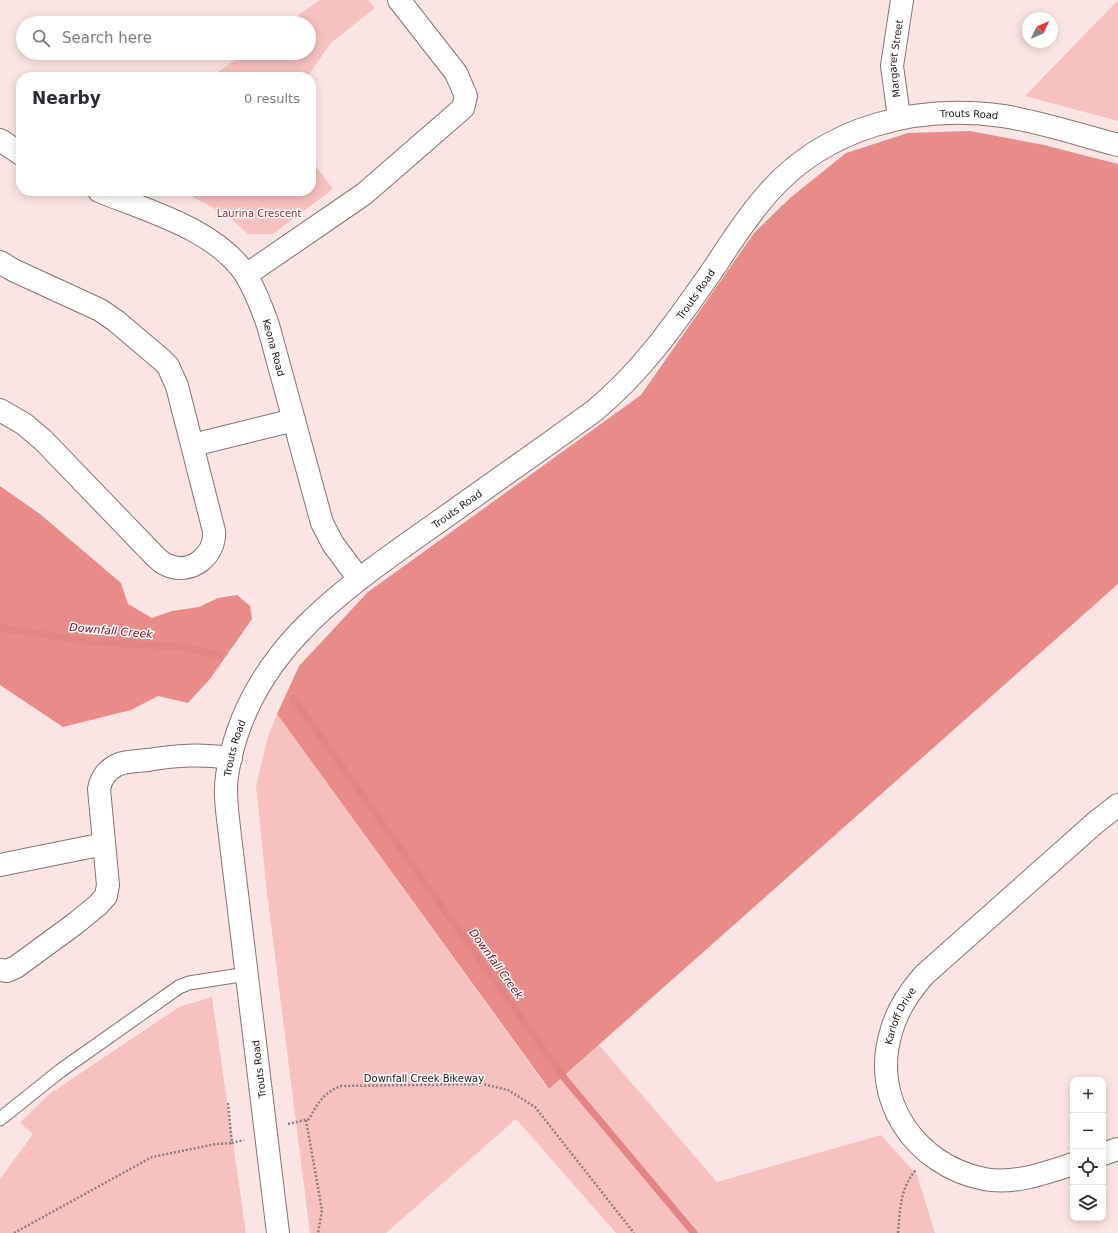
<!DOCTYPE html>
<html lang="en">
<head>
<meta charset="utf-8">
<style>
  :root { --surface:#fff; --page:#f2f2f3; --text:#2b2b33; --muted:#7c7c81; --line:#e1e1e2 }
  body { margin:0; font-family:"DejaVu Sans",sans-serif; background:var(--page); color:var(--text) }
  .controls { position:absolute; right:12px; bottom:12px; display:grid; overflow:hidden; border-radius:8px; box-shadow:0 2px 10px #0003 }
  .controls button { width:36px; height:36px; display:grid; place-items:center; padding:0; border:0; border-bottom:1px solid var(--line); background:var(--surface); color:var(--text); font:20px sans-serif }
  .compass { position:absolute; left:1022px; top:12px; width:36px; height:36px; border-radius:50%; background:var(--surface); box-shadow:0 2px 10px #0003; rotate:46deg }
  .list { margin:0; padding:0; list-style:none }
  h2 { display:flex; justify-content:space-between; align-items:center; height:52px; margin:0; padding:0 16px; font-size:17px }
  h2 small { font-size:13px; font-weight:400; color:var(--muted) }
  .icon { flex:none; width:22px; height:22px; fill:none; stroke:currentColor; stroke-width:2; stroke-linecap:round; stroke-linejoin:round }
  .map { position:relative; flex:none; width:1118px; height:1233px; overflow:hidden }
  .search { position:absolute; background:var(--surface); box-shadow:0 2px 10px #0003; left:16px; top:16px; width:300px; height:44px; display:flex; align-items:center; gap:10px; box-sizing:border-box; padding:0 14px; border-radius:22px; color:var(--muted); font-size:15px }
  .panel { position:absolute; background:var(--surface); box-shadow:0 2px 10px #0003; left:16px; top:72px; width:300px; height:124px; border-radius:16px }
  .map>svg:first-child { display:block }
</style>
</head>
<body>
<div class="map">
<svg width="1118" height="1233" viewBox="0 0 1118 1233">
  <rect width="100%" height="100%" fill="#fbe5e4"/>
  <path fill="#f7c1bf" d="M320,0H368L375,8L331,43L307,77H211L245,53H309V23H287Z
    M1118,0V121L1025,96Z
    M311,160L333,189L273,234H248L228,216L182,191H311Z
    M277,714L548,1089L599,1045L717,1182L881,1135L917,1175L935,1233H616L516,1119L386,1233H310L267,893L256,786L268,736Z
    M212,997L246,1233H0V1179L33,1134L20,1123L48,1095L179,1007Z"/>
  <path fill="#e88b89" d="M970,131L1044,145L1118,164V584L549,1089L277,714L299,666L368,592L641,395L754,233L790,198L846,153L908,133Z
    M0,486L40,514L121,583L128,604L152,618L172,611L199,607L218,598L237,595L250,606L252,619L210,679L188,703L158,696L131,710L63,727L0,685Z"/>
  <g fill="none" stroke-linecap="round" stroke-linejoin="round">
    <path stroke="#e28584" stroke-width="7" d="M0,628L94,642L185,647L219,655
      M293,698L565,1079L694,1233"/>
    <defs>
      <path id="service" d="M0,1119L60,1071L179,987L189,983L247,974"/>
      <g id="minor">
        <path id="s1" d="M899,117L892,66L902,0"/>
        <path d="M0,140L21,154"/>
        <path id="s2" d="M99,191C147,211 216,229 246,275C255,290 262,308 268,325L322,523L333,544L359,579"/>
        <path d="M0,262L13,270L100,310L116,321L162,360L168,366L177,386L214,531C216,555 191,576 167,565C161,563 155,556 150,551L43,440L24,424L0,410"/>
        <path d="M246,275L364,194L463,108L466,96L456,73L399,0"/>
        <path d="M193,445L294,420"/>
        <path d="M0,865L104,844"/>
        <path d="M0,970L7,971L16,967L76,923L98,905L106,896L108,885L99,789C101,778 107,770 117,765C126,761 138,761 148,760C178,755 200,754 231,758"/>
        <path d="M1103,1154L1118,1149"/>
        <path id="s3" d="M1073,1164C1045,1173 1014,1185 984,1179C915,1165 869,1099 892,1029C898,1008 910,991 924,975L1095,823L1118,805"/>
        <path id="s4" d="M278,1233L230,836C228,817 224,795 227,776C245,655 339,592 431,527C486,488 540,450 594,411C644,370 679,318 716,265C732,240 749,215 768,193C827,126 917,104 1003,116C1041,122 1080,135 1118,145"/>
      </g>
    </defs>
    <use href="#service" stroke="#857271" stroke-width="15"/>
    <use href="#minor" stroke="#857271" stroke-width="24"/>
    <path stroke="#8e7e7e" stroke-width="2.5" stroke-dasharray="2 2" stroke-linecap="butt" d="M228,1103L232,1143L244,1140
      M306,1120L322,1210L318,1233
      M288,1124L309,1119C317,1104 324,1092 341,1086L483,1084L508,1090L535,1107L634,1233
      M14,1233L152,1157L216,1144L232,1143
      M898,1233C900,1210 900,1188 916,1170"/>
    <use href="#service" stroke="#fff" stroke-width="13"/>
    <use href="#minor" stroke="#fff" stroke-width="22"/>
  </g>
  <g text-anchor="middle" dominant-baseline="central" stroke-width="3" stroke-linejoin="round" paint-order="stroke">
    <g font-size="10" fill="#1e1616" stroke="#fff">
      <text stroke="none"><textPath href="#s1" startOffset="59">Margaret Street</textPath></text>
      <text stroke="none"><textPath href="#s4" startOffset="1496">Trouts Road</textPath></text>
      <text stroke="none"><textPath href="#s4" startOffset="1148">Trouts Road</textPath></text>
      <text stroke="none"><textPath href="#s2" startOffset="250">Keona Road</textPath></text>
      <text stroke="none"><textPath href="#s4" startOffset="824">Trouts Road</textPath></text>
      <text stroke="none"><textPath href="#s4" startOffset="489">Trouts Road</textPath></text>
      <text stroke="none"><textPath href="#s3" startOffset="306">Karloff Drive</textPath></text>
      <text transform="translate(259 1069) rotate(-97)">Trouts Road</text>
      <text x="424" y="1078">Downfall Creek Bikeway</text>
    </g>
    <g font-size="10" fill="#972a32" stroke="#fff">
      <text x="259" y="213">Laurina Crescent</text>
    </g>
    <g font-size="11" font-style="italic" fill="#821121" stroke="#fff">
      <text transform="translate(111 631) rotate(5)">Downfall Creek</text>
      <text transform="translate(496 964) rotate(54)">Downfall Creek</text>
    </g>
  </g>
</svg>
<div class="controls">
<button>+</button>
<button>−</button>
<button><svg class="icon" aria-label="locate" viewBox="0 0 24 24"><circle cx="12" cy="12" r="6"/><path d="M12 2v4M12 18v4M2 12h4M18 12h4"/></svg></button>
<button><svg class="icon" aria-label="layers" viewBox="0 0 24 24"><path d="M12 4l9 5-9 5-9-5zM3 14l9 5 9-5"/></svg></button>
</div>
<svg class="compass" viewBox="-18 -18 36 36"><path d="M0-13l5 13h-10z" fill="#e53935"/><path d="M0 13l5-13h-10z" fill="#7c7c81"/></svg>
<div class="search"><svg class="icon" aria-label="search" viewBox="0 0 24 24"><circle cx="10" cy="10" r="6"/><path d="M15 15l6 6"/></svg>Search here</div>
<section class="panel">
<h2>Nearby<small>0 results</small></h2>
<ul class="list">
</ul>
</section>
</div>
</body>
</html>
